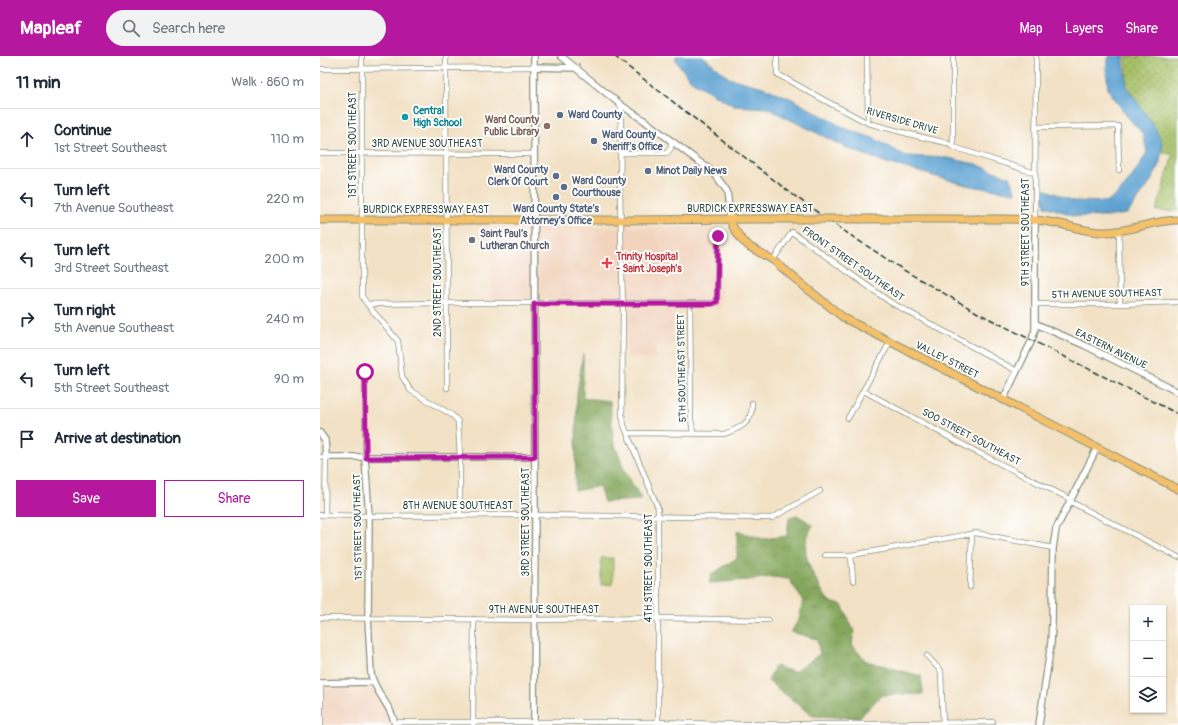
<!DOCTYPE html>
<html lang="en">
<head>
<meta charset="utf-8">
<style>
  :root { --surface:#fff; --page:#f2f2f3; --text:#1f2937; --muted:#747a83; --line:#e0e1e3; --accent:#b5179e }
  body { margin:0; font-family:Pangolin,sans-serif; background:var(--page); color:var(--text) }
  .controls { position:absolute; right:12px; bottom:12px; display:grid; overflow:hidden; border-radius:0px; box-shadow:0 1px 3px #0004 }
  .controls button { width:36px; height:36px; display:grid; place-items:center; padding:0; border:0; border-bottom:1px solid var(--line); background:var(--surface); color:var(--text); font:20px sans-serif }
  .stop { position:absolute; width:12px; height:12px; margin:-9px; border:3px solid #b5179e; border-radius:50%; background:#fff }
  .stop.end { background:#b5179e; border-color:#fff; box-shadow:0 1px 4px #0008 }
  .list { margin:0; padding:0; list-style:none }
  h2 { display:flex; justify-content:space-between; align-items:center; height:52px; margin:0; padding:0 16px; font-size:17px }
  h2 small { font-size:13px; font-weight:400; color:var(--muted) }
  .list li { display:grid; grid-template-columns:26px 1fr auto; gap:12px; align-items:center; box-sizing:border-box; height:60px; padding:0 16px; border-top:1px solid var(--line) }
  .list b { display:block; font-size:15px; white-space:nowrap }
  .list p { margin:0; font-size:13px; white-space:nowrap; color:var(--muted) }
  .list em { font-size:13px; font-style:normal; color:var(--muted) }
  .actions { display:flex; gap:8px; padding:12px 16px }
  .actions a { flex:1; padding:9px 0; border:1px solid var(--accent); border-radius:0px; text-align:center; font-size:14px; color:var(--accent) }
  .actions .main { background:var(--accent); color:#fff }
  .icon { flex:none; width:22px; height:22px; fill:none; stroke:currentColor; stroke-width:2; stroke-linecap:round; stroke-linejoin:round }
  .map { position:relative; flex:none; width:858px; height:669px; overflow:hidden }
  header { display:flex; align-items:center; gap:24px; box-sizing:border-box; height:56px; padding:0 20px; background:var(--accent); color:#fff }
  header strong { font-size:19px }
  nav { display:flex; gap:22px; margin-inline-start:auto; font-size:14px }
  .search { width:280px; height:36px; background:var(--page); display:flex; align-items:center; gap:10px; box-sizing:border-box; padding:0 14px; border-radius:22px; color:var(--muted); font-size:15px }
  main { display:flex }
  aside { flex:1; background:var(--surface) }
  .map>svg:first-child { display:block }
</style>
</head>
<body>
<header>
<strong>Mapleaf</strong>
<div class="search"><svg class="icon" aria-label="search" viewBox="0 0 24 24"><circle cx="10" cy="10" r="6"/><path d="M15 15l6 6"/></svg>Search here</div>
<nav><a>Map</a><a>Layers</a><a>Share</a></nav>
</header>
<main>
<aside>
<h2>11 min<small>Walk · 860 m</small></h2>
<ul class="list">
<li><svg class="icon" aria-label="ahead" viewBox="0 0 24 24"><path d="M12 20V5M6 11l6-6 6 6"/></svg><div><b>Continue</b><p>1st Street Southeast</p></div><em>110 m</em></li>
<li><svg class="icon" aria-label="left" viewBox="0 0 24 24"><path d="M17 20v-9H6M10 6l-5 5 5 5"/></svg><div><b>Turn left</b><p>7th Avenue Southeast</p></div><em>220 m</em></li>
<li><svg class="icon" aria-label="left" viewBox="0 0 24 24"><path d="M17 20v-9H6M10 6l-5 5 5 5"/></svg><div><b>Turn left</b><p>3rd Street Southeast</p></div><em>200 m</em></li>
<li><svg class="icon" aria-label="right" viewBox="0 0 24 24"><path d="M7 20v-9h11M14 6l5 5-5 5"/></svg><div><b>Turn right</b><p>5th Avenue Southeast</p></div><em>240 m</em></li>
<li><svg class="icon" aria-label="left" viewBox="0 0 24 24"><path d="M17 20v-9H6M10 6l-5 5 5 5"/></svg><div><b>Turn left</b><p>5th Street Southeast</p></div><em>90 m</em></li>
<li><svg class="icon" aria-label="arrive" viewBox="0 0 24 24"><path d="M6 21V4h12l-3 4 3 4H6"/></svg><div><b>Arrive at destination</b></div></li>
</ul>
<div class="actions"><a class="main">Save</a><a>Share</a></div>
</aside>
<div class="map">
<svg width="858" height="669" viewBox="0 0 858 669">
  <defs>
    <pattern id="forest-crowns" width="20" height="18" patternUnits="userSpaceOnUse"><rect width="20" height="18" fill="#84a65b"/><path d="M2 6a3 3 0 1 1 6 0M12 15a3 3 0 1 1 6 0" fill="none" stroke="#6b884c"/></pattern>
    <pattern id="park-dots" width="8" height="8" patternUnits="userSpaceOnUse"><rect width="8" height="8" fill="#a5bf66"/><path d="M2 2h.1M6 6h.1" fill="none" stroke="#869c55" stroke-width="1.8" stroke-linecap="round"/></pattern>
  </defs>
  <rect width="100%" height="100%" fill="#fff"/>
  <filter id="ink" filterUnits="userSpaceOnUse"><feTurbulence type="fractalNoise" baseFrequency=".025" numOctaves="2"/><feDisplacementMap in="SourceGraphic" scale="8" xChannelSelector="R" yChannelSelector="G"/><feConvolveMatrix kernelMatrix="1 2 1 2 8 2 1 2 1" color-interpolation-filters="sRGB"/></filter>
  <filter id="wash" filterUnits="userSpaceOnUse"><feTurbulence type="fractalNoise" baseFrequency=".012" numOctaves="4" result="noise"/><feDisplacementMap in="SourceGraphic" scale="16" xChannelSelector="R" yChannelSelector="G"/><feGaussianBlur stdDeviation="0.9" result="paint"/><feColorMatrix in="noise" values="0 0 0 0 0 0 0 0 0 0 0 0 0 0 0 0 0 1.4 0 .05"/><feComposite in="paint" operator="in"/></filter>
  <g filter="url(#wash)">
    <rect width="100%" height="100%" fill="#f2e1c5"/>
    <path fill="#f2d4be" d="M172,171H401V253H353V291H336V303H307V243H172Z
      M0,633H52L71,669H0Z"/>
    <path fill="url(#forest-crowns)" stroke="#527248" d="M263,298V342L290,345L293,384L305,416L322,444L284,446L279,430L255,435L257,338Z
      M477,459L493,469C490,474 487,481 486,487C483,506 499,529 509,546L522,549L534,575L532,589L546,605L601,620L603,638L562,639L539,662L493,660L448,625L455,610L474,616L500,598L497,583L471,576L479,563L483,545L469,523L453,521L427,524L389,527L391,519L417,502V475L443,483L467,480L469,461Z"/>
    <path fill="url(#park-dots)" stroke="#627e4d" d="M806,0H858V155H836L853,99L843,96L807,31Z"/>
    <path fill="#a5bf66" stroke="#627e4d" d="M281,502H293V528L281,529Z"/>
    <path fill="#5da2d2" stroke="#3e7083" d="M356,0H383L409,22L443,31L472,43L524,72L553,82L586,100L628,102L655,108L690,121L696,137L650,130L567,107L527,92L447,52L414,50L371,25L356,5Z
      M789,0H804V7L807,31L836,73L843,89L839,111L828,130L807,158L786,161L756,160L725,150L722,132L754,145L788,146C807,130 815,118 827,96L823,78L806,59L788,33L786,11Z"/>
  </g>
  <g filter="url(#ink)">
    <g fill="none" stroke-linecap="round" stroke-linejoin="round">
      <defs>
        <path id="minor" d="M42,0V240L47,248L78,285L82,320L90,334L132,359L138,365L140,401V458
          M126,0L127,332
          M457,0V18L504,44L548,67L593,79L627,87L633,91L715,117
          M547,0L548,67
          M0,13L214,11
          M301,49L300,137L303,255L302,358L304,369L307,377L338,452V669
          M715,71L798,70L799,114
          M633,91V0
          M0,97L214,98
          M300,97H347L351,92V85
          M715,164L716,0
          M799,174L800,248
          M453,204L472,176L570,246L697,315
          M370,247L371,363L373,377
          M47,248L127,247H392L397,246L398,180
          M715,248H800L858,246
          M45,316V402
          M544,335L651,393L750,443
          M528,362L570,286
          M307,377L404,378C421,372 433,367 432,347
          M0,401H6L5,459
          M749,445L858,501
          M0,459L49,460L215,459L452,462L500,435
          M505,499H531L561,494L656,477L733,492
          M531,499L533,525
          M650,531L652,478
          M0,562L215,564L338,562L448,564
          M607,600L621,615L623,669
          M75,666H338L398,668H552L673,666
          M1,669V627
          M153,669L154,563"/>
        <path id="tertiary" d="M241,0L301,49L325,65L394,117L407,135L410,163
          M214,11L257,12
          M716,268L764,289L858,336
          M683,344L712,284L715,274V164
          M0,377L5,384L6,401H215
          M45,402L49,460L48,562L51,618C55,637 72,650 75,669
          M0,627L53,626
          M214,669L215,459L214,0
          M719,669L731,587L732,567L733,492L736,473L777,392"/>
        <path id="primary" d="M410,163L413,171L422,184L430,191L453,204L485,231L524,262L858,433
          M659,163C684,163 710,162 735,167C752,170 768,177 786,176C810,176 833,164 858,164
          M0,164H301L439,163"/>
      </defs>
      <use href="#minor" stroke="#888f7c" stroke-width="6"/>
      <use href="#tertiary" stroke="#888f7c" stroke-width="8"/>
      <use href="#primary" stroke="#888f7c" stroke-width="9"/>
      <use href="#minor" stroke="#fff" stroke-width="4.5"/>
      <use href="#tertiary" stroke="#fff" stroke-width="5.5"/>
      <use href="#primary" stroke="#f4c16a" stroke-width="7"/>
      <path stroke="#1f3d34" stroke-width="1.5" stroke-dasharray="6 3" stroke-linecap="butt" d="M294,0L472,138L521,173L582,213L658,257L858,358"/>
      <defs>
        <path id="primary-bridge" d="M439,163H659"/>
      </defs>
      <use href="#primary-bridge" stroke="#888f7c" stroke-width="9" stroke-linecap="butt"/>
      <use href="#primary-bridge" stroke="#f4c16a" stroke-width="7"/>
    </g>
  </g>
  <g fill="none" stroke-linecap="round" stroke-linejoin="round" filter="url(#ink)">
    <path stroke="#b5179e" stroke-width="5" d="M45,316L46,402L215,401L214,248H392L397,246L398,180"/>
  </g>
  <g fill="#5c6f8a" stroke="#fff" stroke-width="1.5">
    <circle cx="240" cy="59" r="4"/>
    <circle cx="274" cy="85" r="4"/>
    <circle cx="328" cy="115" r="4"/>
    <circle cx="236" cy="120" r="4"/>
    <circle cx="244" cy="131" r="4"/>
    <circle cx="236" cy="141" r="4"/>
  </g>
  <circle fill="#0f9aa8" stroke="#fff" stroke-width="1.5" cx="85" cy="61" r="4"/>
  <circle fill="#8d6e63" stroke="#fff" stroke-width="1.5" cx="227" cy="70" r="4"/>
  <circle fill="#6b7280" stroke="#fff" stroke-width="1.5" cx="152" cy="184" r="4"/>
  <path fill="#e0444e" stroke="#fff" stroke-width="1.5" d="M285 201h4v4h4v4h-4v4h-4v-4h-4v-4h4z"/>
  <g text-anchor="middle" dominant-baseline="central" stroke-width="3.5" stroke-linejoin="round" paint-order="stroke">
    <g font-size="10" font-weight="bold" fill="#0d838f" stroke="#fff" text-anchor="start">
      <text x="93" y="55">Central<tspan x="93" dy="12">High School</tspan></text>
    </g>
    <g font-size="10" font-weight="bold" fill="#4e5e75" stroke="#fff" text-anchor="start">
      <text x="248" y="59">Ward County</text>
      <text x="282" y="79">Ward County<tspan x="282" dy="12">Sheriff’s Office</tspan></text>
      <text x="228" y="114" text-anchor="end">Ward County<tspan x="228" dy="12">Clerk Of Court</tspan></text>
      <text x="336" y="115">Minot Daily News</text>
      <text x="252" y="125">Ward County<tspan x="252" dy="12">Courthouse</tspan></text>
      <text x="236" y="153" text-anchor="middle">Ward County State’s<tspan x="236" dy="12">Attorney’s Office</tspan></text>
    </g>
    <g font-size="10" font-weight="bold" fill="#785e54" stroke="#fff" text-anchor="end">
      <text x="219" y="64">Ward County<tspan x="219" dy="12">Public Library</tspan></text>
    </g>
    <g font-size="10" fill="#1f3d34" stroke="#fff">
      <text transform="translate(582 65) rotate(16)">RIVERSIDE DRIVE</text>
      <text x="107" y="88">3RD AVENUE SOUTHEAST</text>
      <text transform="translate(33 89) rotate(-90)">1ST STREET SOUTHEAST</text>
      <text x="430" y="153">BURDICK EXPRESSWAY EAST</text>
      <text x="106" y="154">BURDICK EXPRESSWAY EAST</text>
      <text transform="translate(706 176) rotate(-90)">9TH STREET SOUTHEAST</text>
      <text transform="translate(533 208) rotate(35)">FRONT STREET SOUTHEAST</text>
      <text transform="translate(118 226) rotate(-90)">2ND STREET SOUTHEAST</text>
      <text transform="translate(787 238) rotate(-1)">5TH AVENUE SOUTHEAST</text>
      <text transform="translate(791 293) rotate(26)">EASTERN AVENUE</text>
      <text transform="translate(627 304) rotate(27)">VALLEY STREET</text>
      <text transform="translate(362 312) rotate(-91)">5TH SOUTHEAST STREET</text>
      <text transform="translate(651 381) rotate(28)">SOO STREET SOUTHEAST</text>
      <text x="138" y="450">8TH AVENUE SOUTHEAST</text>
      <text transform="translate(206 466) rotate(-90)">3RD STREET SOUTHEAST</text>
      <text transform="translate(38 471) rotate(-91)">1ST STREET SOUTHEAST</text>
      <text transform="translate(329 512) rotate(-90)">4TH STREET SOUTHEAST</text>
      <text x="224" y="554">9TH AVENUE SOUTHEAST</text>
    </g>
    <g font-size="10" font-weight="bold" fill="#5b616d" stroke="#fff" text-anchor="start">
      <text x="160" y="178">Saint Paul’s<tspan x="160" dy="12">Lutheran Church</tspan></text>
    </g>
    <g font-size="10" font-weight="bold" fill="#be3a42" stroke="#fff" text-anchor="start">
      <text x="296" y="201">Trinity Hospital<tspan x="296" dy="12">- Saint Joseph's</tspan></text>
    </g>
  </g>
</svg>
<div class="controls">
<button>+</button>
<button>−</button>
<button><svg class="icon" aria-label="layers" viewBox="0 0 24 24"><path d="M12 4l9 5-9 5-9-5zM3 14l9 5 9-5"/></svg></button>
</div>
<div class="stop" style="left:45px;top:316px"></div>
<div class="stop end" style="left:398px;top:180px"></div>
</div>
</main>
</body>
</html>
